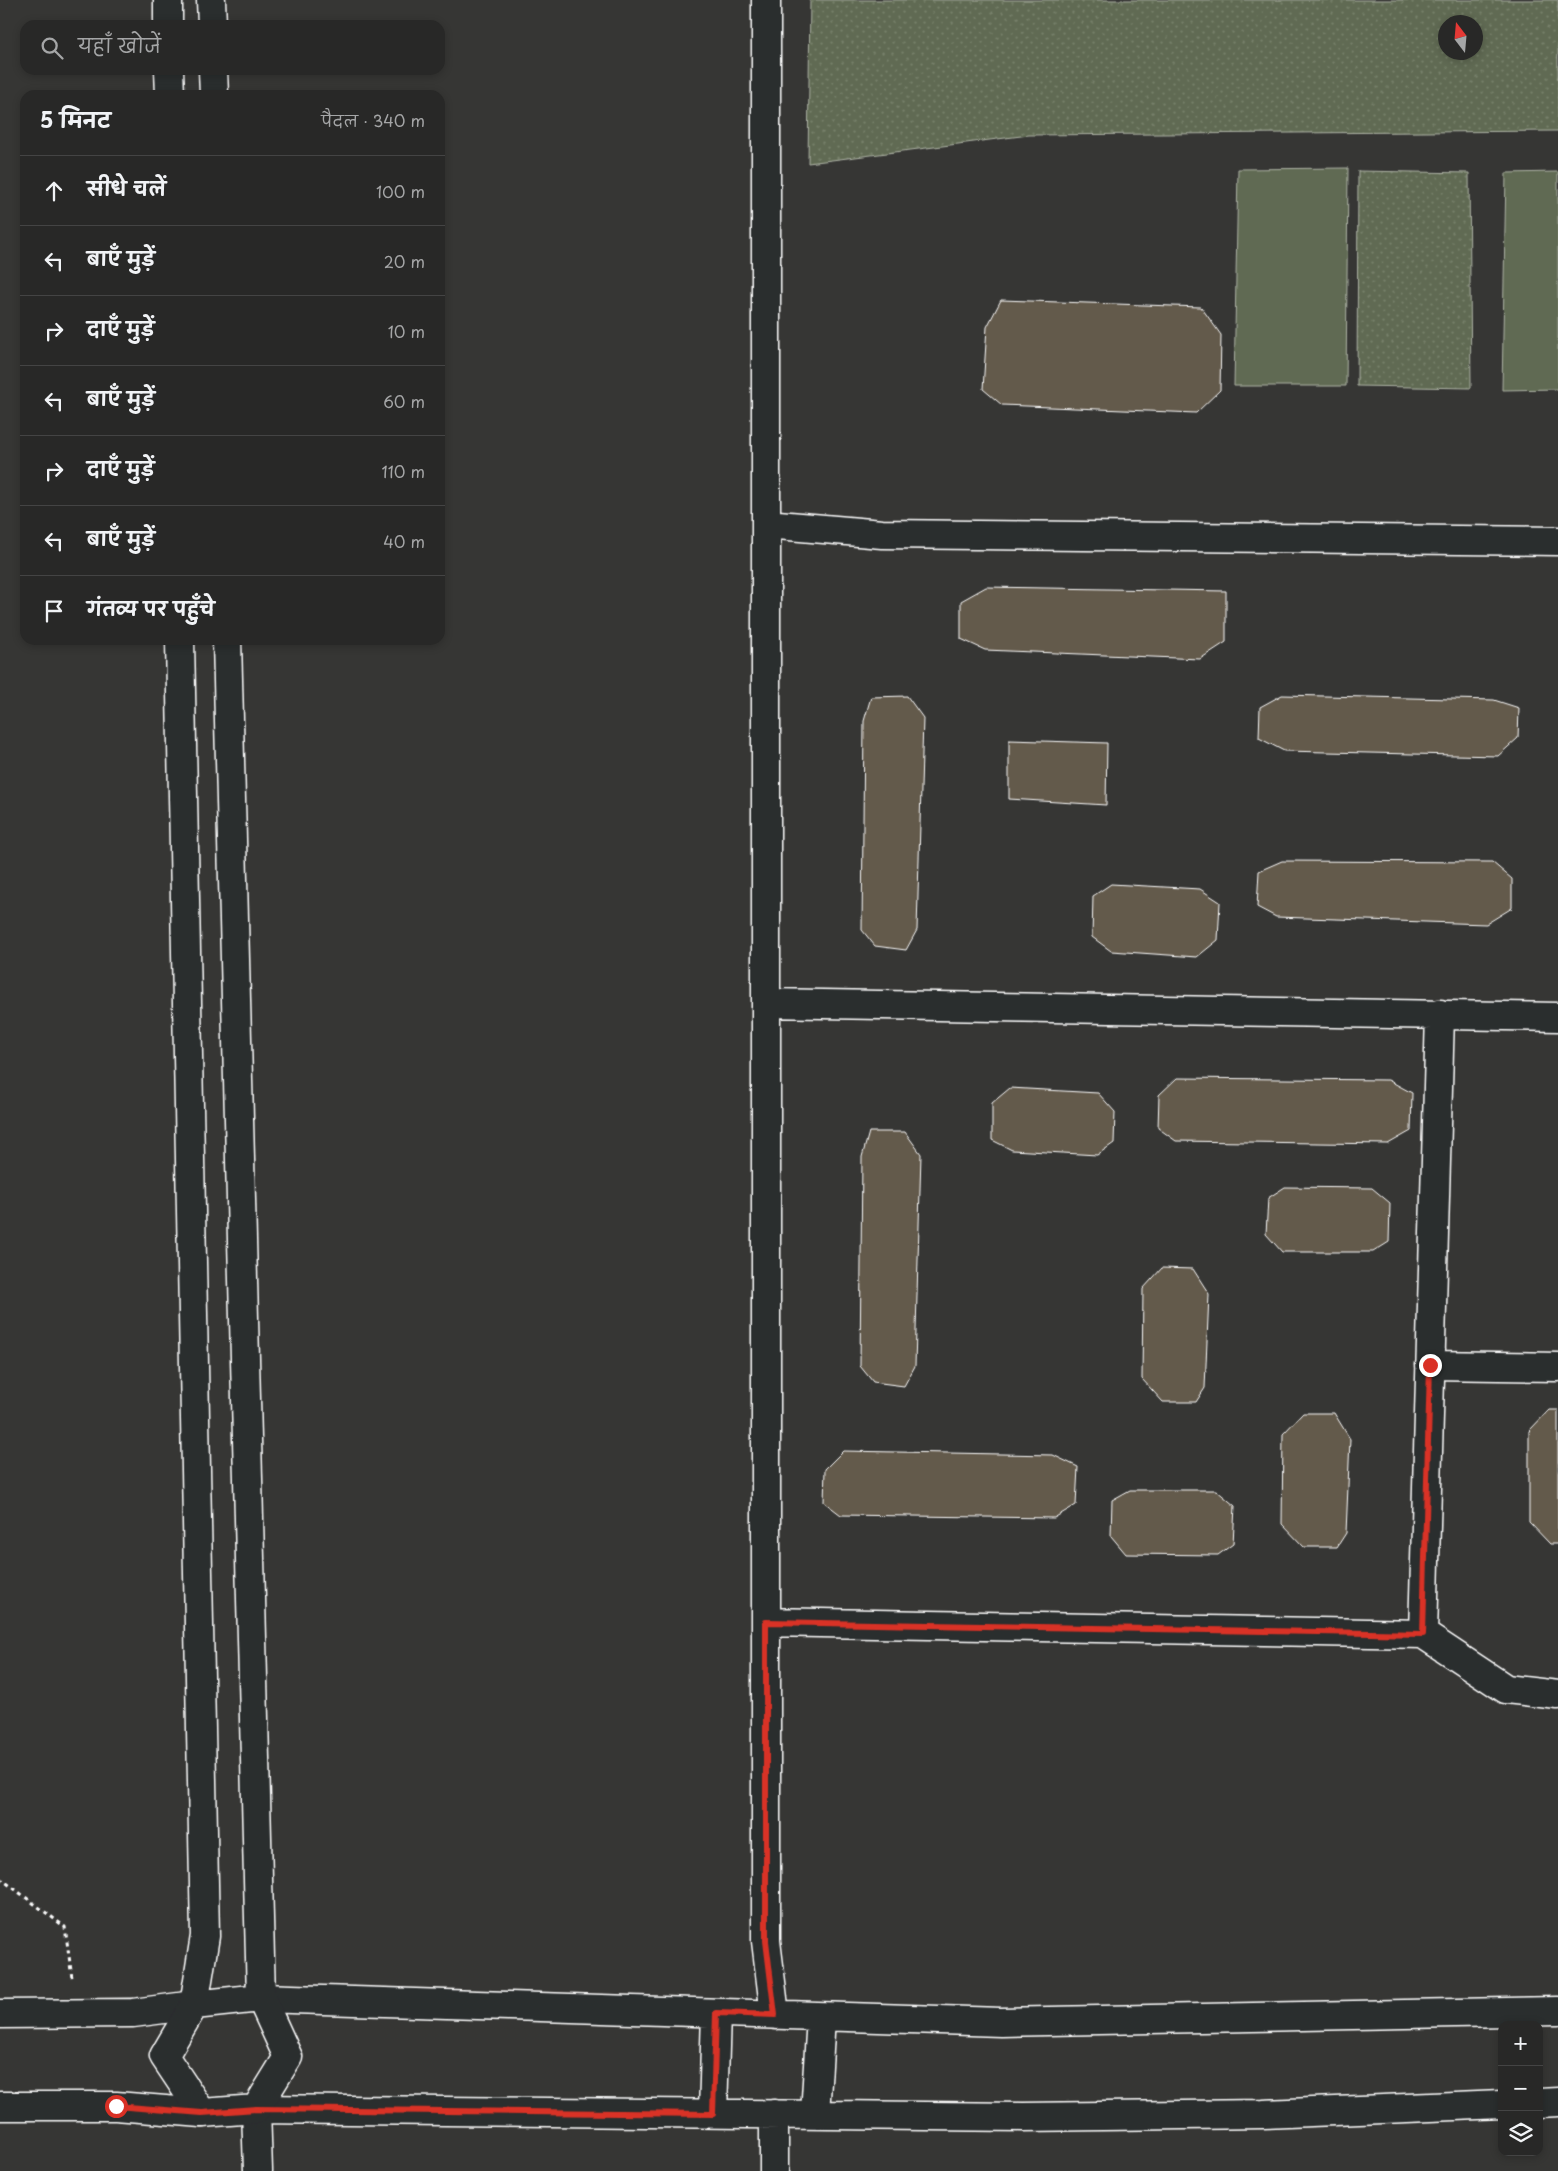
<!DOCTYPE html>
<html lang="hi">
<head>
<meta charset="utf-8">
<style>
  :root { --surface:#282827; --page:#343433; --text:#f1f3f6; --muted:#a5a6a7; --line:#444 }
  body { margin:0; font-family:"Playpen Sans","Playpen Sans Deva",sans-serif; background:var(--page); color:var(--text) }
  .controls { position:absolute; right:15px; bottom:15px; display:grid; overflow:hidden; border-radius:10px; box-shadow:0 2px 8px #0003 }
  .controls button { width:45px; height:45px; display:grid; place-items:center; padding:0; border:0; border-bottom:1px solid var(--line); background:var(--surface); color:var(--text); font:25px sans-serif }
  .compass { position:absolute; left:1438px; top:15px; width:45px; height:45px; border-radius:50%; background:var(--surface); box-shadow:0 2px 8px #0003; rotate:344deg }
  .stop { position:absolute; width:15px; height:15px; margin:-11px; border:4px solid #d93025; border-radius:50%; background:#fff }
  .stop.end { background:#d93025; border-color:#fff; box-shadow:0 1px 5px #0008 }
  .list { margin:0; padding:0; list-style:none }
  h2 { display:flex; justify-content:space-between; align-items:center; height:65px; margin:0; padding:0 20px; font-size:21px }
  h2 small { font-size:16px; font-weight:400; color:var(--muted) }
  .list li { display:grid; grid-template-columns:32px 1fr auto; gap:15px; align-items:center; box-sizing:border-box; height:70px; padding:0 20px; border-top:1px solid var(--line) }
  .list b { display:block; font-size:19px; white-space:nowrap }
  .list em { font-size:16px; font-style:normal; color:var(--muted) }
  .icon { flex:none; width:28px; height:28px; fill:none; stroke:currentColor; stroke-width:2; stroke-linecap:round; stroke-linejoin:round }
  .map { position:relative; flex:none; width:1558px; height:2171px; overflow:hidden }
  .search { position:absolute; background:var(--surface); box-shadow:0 2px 8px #0003; left:20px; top:20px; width:425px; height:55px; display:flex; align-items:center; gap:12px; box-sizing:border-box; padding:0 18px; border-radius:15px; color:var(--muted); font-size:19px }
  .panel { position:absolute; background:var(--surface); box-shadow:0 2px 8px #0003; left:20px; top:90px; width:425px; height:555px; border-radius:15px }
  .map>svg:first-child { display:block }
</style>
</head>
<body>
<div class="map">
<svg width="1558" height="2171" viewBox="0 0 1558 2171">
  <defs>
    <pattern id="park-dots" width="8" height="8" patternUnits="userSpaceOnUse" patternTransform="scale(1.25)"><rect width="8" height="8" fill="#606b52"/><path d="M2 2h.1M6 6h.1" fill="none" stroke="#78816c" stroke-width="1.8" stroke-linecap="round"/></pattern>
  </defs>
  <rect width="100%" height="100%" fill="#363634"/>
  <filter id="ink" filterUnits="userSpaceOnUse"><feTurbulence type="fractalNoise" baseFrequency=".02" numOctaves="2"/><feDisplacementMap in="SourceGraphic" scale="10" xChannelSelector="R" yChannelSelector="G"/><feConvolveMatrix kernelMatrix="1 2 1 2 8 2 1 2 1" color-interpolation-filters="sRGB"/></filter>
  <g filter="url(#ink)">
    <path fill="url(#park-dots)" stroke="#b0b5a8" fill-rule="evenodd" d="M810,0H1558V131L1029,135L808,163ZM1446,22H1476V52H1446Z
      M1358,171L1469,173L1471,388L1357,386Z"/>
    <path fill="#606b52" stroke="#b0b5a8" d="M1348,168L1346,386H1234L1238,169Z
      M1558,172V389L1502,390L1506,173Z"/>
    <path fill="#645a4c" stroke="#fff" d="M1001,300L1201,307L1221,335L1220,390L1196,413L1002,405L983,389L987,327Z
      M986,587L1226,591V642L1200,659L985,650L961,639V601Z
      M1282,695L1494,700L1519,708L1518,738L1498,756L1284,751L1259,738L1260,707Z
      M907,696L923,718L917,930L906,950L875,946L862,930L864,721L871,697Z
      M1009,740L1107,743L1106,805L1009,799Z
      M1282,861L1492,862L1512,879V908L1486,924L1276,917L1257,907L1259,871Z
      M1111,884L1200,889L1220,902L1218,940L1197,957L1111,951L1092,937L1093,896Z
      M1177,1078L1388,1080L1412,1093L1411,1131L1388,1144L1176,1141L1158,1128L1159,1095Z
      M1010,1088L1098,1093L1115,1112L1114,1143L1097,1155L1012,1150L992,1140V1103Z
      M869,1132H905L921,1154L915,1366L904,1386L873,1382L860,1366L862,1157Z
      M1285,1187L1372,1188L1390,1203L1389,1242L1373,1252H1282L1266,1234L1268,1198Z
      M1162,1268L1193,1269L1209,1294L1205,1388L1196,1402H1163L1142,1379L1143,1289Z
      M1549,1410H1558V1544H1550L1529,1522V1431Z
      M1303,1413H1334L1350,1439L1346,1533L1337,1547H1304L1282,1524L1283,1434Z
      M843,1451L1053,1455L1078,1467L1076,1505L1054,1518L841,1515L824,1502L825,1469Z
      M1130,1490H1216L1235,1506L1233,1544L1218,1555L1126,1554L1111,1536L1112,1500Z"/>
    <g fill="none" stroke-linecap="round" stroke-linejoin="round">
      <defs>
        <path id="street" d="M766,0V1941L775,2015
          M766,524L882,534L1558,541
          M766,1003L1558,1017
          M1430,1365L1558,1367
          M766,1622L1423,1634L1506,1689L1558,1695
          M1423,1634L1440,1014
          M261,1998L1001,2022L1558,2011
          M0,2014L133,2013L194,2005
          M1539,2103L1558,2102
          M0,2106H116L202,2113
          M713,2113L716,2013
          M815,2114L821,2017
          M258,2171L256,2109L1023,2117L1263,2114L1502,2104
          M774,2171V2114"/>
        <path id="secondary" d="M168,0V25
          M211,0L212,25
          M169,70L170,95
          M213,70L214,95
          M180,640L205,1936L194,2005L164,2056L202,2113L256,2109L288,2057L261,1998L227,640
          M194,2005L261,1998"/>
      </defs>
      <use href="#street" stroke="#fff" stroke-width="31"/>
      <use href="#secondary" stroke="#fff" stroke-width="31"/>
      <path stroke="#fff" stroke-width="3" stroke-dasharray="4 4" stroke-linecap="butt" d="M0,1878L65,1927L72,1978"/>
      <use href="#street" stroke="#2a2d2e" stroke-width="28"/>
      <use href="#secondary" stroke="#2a2d2e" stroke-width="28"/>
    </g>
  </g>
  <g fill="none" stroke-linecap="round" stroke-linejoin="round" filter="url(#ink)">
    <path stroke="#d93025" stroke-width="6" d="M116,2106L202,2113L256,2109L713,2114L716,2013L775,2015L766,1941V1622L1423,1634L1430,1365"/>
  </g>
</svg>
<div class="controls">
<button>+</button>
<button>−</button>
<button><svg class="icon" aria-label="layers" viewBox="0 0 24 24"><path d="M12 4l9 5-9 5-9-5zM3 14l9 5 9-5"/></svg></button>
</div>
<svg class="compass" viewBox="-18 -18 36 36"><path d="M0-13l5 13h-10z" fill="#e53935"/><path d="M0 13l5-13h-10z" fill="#a5a6a7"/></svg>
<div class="stop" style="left:116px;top:2106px"></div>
<div class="stop end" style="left:1430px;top:1365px"></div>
<div class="search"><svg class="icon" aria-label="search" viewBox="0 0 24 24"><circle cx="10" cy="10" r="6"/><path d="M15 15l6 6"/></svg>यहाँ खोजें</div>
<section class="panel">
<h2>5 मिनट<small>पैदल · 340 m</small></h2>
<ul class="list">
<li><svg class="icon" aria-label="ahead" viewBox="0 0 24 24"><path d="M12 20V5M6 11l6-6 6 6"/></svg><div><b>सीधे चलें</b></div><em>100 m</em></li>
<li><svg class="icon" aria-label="left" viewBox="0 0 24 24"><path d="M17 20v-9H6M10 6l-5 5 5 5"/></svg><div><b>बाएँ मुड़ें</b></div><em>20 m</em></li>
<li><svg class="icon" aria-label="right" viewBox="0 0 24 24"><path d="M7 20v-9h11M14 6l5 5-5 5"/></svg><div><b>दाएँ मुड़ें</b></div><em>10 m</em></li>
<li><svg class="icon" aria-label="left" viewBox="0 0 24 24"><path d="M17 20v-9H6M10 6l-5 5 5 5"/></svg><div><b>बाएँ मुड़ें</b></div><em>60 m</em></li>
<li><svg class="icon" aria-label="right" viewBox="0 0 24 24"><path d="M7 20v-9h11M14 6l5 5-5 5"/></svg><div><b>दाएँ मुड़ें</b></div><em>110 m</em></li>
<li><svg class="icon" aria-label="left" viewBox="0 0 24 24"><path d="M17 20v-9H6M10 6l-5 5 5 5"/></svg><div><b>बाएँ मुड़ें</b></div><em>40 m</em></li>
<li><svg class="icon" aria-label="arrive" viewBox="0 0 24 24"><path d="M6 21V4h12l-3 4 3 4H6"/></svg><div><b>गंतव्य पर पहुँचे</b></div></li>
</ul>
</section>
</div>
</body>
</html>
